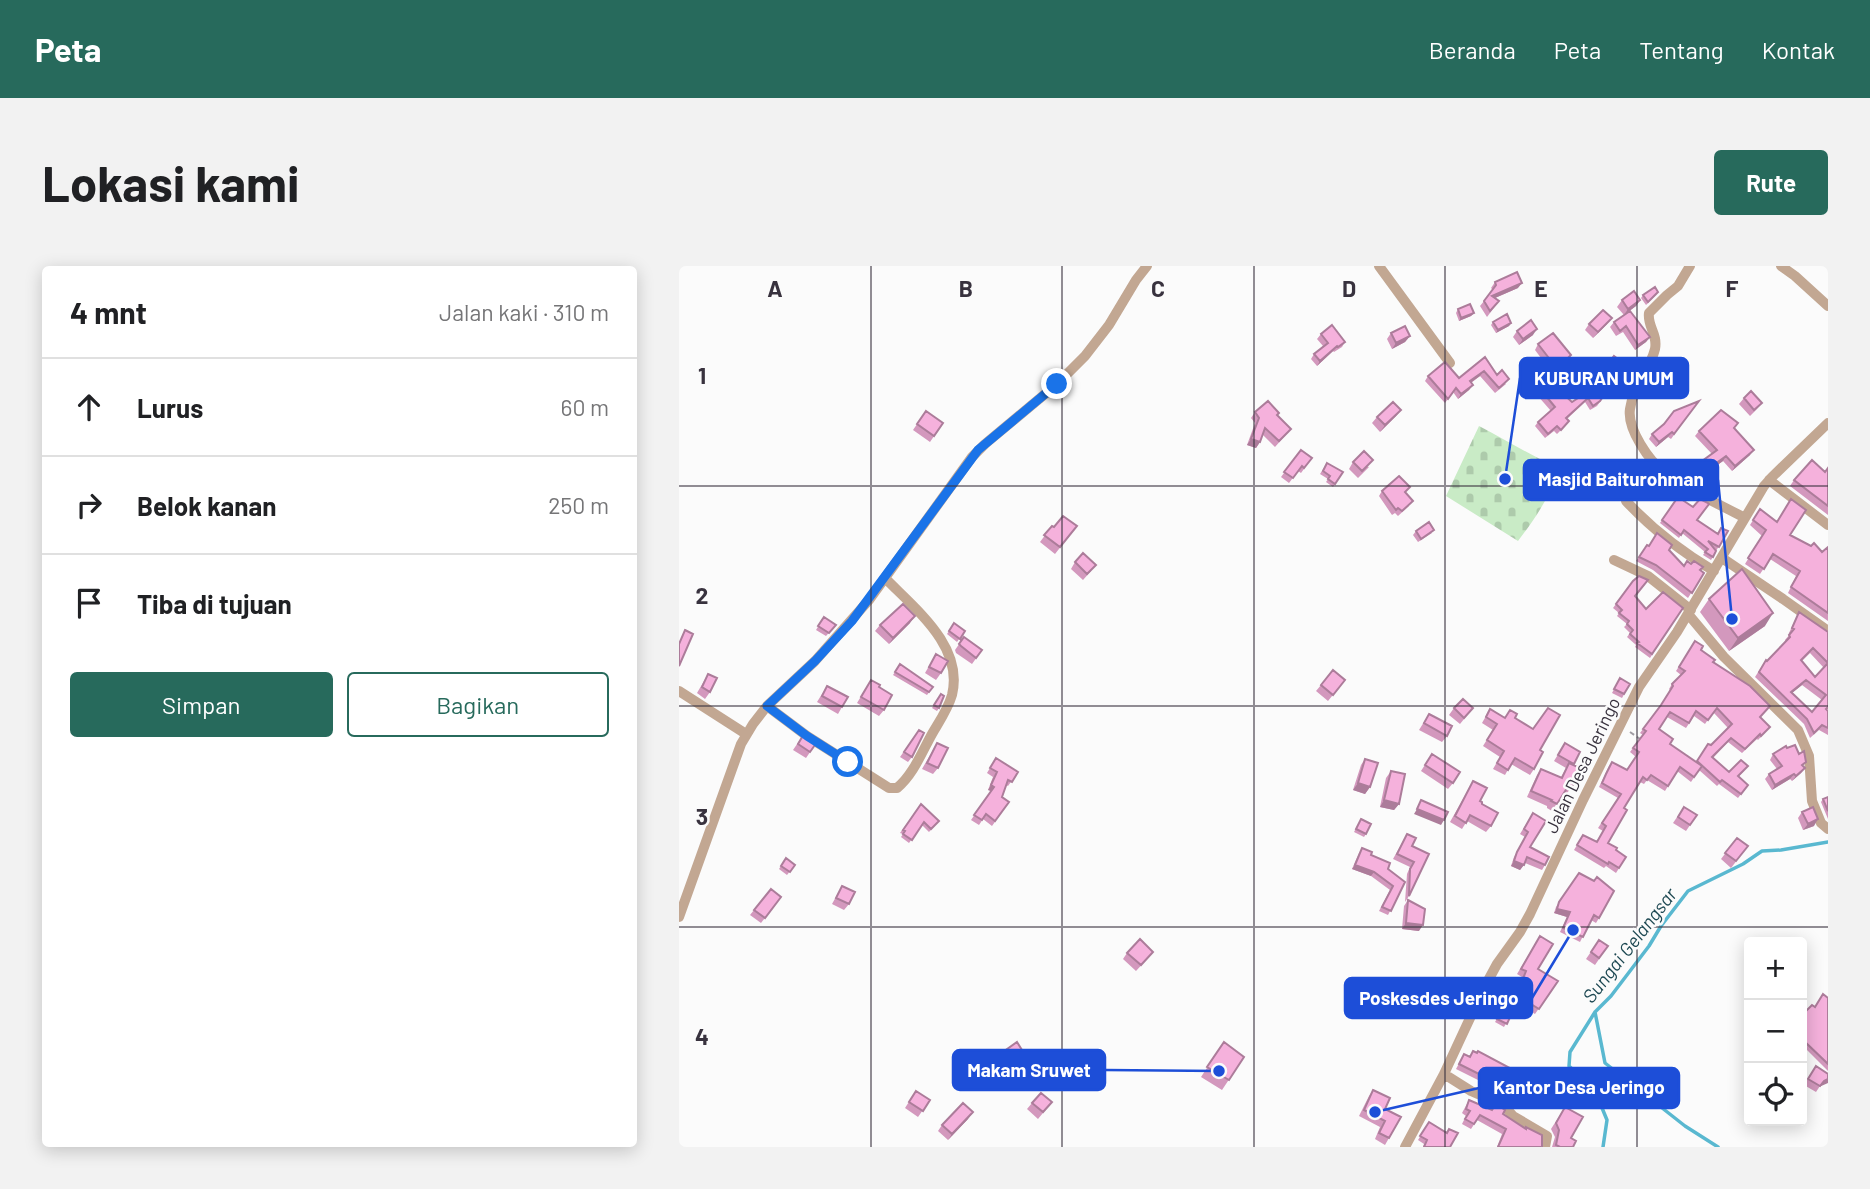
<!DOCTYPE html>
<html lang="id">
<head>
<meta charset="utf-8">
<style>
  :root { --surface:#fff; --page:#f2f2f2; --text:#202124; --muted:#757577; --line:#e0e0e0; --accent:#276a5c }
  body { margin:0; font-family:Barlow,sans-serif; background:var(--page); color:var(--text) }
  .controls { position:absolute; right:21px; bottom:21px; display:grid; overflow:hidden; border-radius:7px; box-shadow:0 4px 18px #0003 }
  .controls button { width:63px; height:63px; display:grid; place-items:center; padding:0; border:0; border-bottom:2px solid var(--line); background:var(--surface); color:var(--text); font:35px sans-serif }
  .stop { position:absolute; width:21px; height:21px; margin:-16px; border:5px solid #1a73e8; border-radius:50%; background:#fff }
  .stop.end { background:#1a73e8; border-color:#fff; box-shadow:0 2px 7px #0008 }
  .list { margin:0; padding:0; list-style:none }
  h2 { display:flex; justify-content:space-between; align-items:center; height:91px; margin:0; padding:0 28px; font-size:30px }
  h2 small { font-size:23px; font-weight:400; color:var(--muted) }
  .list li { display:grid; grid-template-columns:46px 1fr auto; gap:21px; align-items:center; box-sizing:border-box; height:98px; padding:0 28px; border-top:2px solid var(--line) }
  .list b { display:block; font-size:26px; white-space:nowrap }
  .list em { font-size:23px; font-style:normal; color:var(--muted) }
  .actions { display:flex; gap:14px; padding:21px 28px }
  .actions a { flex:1; padding:16px 0; border:2px solid var(--accent); border-radius:7px; text-align:center; font-size:24px; color:var(--accent) }
  .actions .main { background:var(--accent); color:#fff }
  .icon { flex:none; width:38px; height:38px; fill:none; stroke:currentColor; stroke-width:2; stroke-linecap:round; stroke-linejoin:round }
  .map { position:relative; flex:none; width:1149px; height:881px; overflow:hidden; border-radius:7px }
  header { display:flex; align-items:center; gap:42px; box-sizing:border-box; height:98px; padding:0 35px; background:var(--accent); color:#fff }
  header strong { font-size:33px }
  nav { display:flex; gap:38px; margin-inline-start:auto; font-size:24px }
  .intro { display:flex; align-items:center; justify-content:space-between; box-sizing:border-box; height:168px; padding:0 42px }
  h1 { margin:0; font-size:49px }
  .button { padding:18px 32px; border-radius:7px; background:var(--accent); color:#fff; font-size:24px; font-weight:700 }
  main { display:flex; gap:42px; padding:0 42px }
  aside { flex:1; background:var(--surface); border-radius:7px; box-shadow:0 4px 18px #0003 }
  .map>svg:first-child { display:block }
</style>
</head>
<body>
<header>
<strong>Peta</strong>
<nav><a>Beranda</a><a>Peta</a><a>Tentang</a><a>Kontak</a></nav>
</header>
<div class="intro"><h1>Lokasi kami</h1><a class="button">Rute</a></div>
<main>
<aside>
<h2>4 mnt<small>Jalan kaki · 310 m</small></h2>
<ul class="list">
<li><svg class="icon" aria-label="ahead" viewBox="0 0 24 24"><path d="M12 20V5M6 11l6-6 6 6"/></svg><div><b>Lurus</b></div><em>60 m</em></li>
<li><svg class="icon" aria-label="right" viewBox="0 0 24 24"><path d="M7 20v-9h11M14 6l5 5-5 5"/></svg><div><b>Belok kanan</b></div><em>250 m</em></li>
<li><svg class="icon" aria-label="arrive" viewBox="0 0 24 24"><path d="M6 21V4h12l-3 4 3 4H6"/></svg><div><b>Tiba di tujuan</b></div></li>
</ul>
<div class="actions"><a class="main">Simpan</a><a>Bagikan</a></div>
</aside>
<div class="map">
<svg width="1149" height="881" viewBox="0 0 1149 881">
  <defs>
    <pattern id="cemetery-stones" width="16" height="16" patternUnits="userSpaceOnUse" patternTransform="scale(1.75)"><rect width="16" height="16" fill="#c9ebc6"/><path d="M2 7V4a2 2 0 0 1 4 0v3zM10 15v-3a2 2 0 0 1 4 0v3z" fill="#adcaab"/></pattern>
  </defs>
  <rect width="100%" height="100%" fill="#fbfbfb"/>
  <path fill="url(#cemetery-stones)" d="M800,160C827,174 853,190 881,203C871,230 856,253 839,275L767,230Z"/>
  <g fill="none" stroke-linecap="round" stroke-linejoin="round">
    <path stroke="#59b8d0" stroke-width="3.5" d="M916,746L926,797L1006,860L1039,881
      M924,881L928,854L916,825L890,800L891,786L916,746L932,730L970,680L982,660L1009,625L1064,598L1083,585L1102,584L1149,576"/>
    <path stroke="#a09da3" stroke-width="2" stroke-dasharray="5 3.5" stroke-linecap="butt" d="M951,466L961,473"/>
    <path stroke="#c2a792" stroke-width="10" d="M700,0L771,97
      M1011,0L999,20L988,29L970,47C968,60 979,68 976,83C971,104 954,120 951,143C948,163 970,195 986,207C1010,225 1040,238 1066,252
      M1102,0L1116,10L1149,40
      M1090,214L1149,259
      M947,235C972,262 1003,286 1035,305
      M1043,292L1104,333L1149,365
      M935,294L969,310L1012,344
      M1009,348L1045,391L1119,464L1130,490L1133,535L1142,557L1149,563
      M0,425L67,468
      M88,440L128,470L210,522H218C234,509 243,486 253,468C260,456 269,443 273,429C285,380 236,343 206,312
      M0,651L62,478L74,458L88,440L136,395L190,334L293,191L306,178L378,118L406,90L430,59L457,14L468,0
      M765,808L792,825L817,836L828,843L834,850L868,870L866,881
      M726,881L765,808L805,722L818,698L841,666L851,648L904,534L960,421L998,366L1085,220L1093,211L1149,157"/>
  </g>
  <path fill="#d398bd" fill-rule="evenodd" d="M816,16L839,22L816,32L820,35L808,51L801,40L814,24L812,22Z
    M979,26L977,29L967,39L962,32L964,29Z
    M943,34H961L957,40L945,49L938,41Z
    M779,43L795,47L792,50L780,55L777,47Z
    M814,56L832,57L830,60L817,67L812,59Z
    M935,56L971,71L967,76L956,84L944,66L937,70L931,61Z
    M910,58H928L914,72L906,64Z
    M838,65L854,69L840,79L834,71Z
    M712,67L731,70L726,76L713,83L708,73Z
    M642,68L666,76L663,81L655,86L654,85L638,100L632,93L635,88L644,80L638,73Z
    M859,78L892,89L890,93L894,96L874,119L893,136L911,124L905,118L915,105L920,109L937,105L943,111L940,116L928,126L918,140L911,144L906,136L888,153L887,159L878,168L875,165L866,172L856,160L859,156L872,145L858,129L867,118L863,114L871,104L856,84Z
    M806,91L818,109L827,118L816,127L801,110L792,117L794,119L790,124L779,133L774,126L766,137L746,115L749,110L780,112Z
    M1065,132L1083,137L1078,143L1071,150L1060,138Z
    M1020,135L992,173L989,171L977,181L970,173L973,168Z
    M722,144L717,150L701,166L693,157L698,151Z
    M247,145L264,157L251,176L234,164Z
    M576,146L598,150L612,163L596,181L584,169L581,176L577,182L568,179L576,157L572,152Z
    M1055,162L1071,189L1053,205L1044,195L1022,211L1015,203L1019,198L1033,188L1016,170L1020,165Z
    M622,184L633,192L622,207L619,205L610,217L602,211Z
    M674,196L690,201L679,212L670,203Z
    M648,197L664,206L654,221L647,216L649,213L641,208Z
    M1149,202V249L1111,220L1115,214L1146,206Z
    M703,225L727,227L730,240L719,250L716,247L713,249L700,230Z
    M999,231L1014,241L1018,255L1038,268L1042,262L1049,265L1037,285L1035,284L1034,291L1032,294L1024,289L1026,286L1003,267L1000,272L981,257Z
    M1081,243L1111,269L1143,286L1149,281V355L1109,327L1117,310L1091,293L1081,308L1066,298L1083,270L1071,259Z
    M373,260L375,261L398,260L376,288L361,276Z
    M737,265L753,267L739,276L734,269Z
    M968,279L990,284L1005,300L1022,304L1025,307L1009,332L974,304L957,295Z
    M396,296L412,305L404,314L392,303Z
    M954,315L956,330L967,343L1004,342L971,392L956,381L957,379L948,371L951,367L945,361L948,358L938,350L940,347L934,342Z
    M1030,333L1086,360L1050,385L1021,346Z
    M1120,346L1149,366V443L1148,444L1149,445V469L1140,464L1131,472L1125,458L1076,411L1087,394L1088,395L1107,376L1106,374L1111,368L1110,367L1117,352ZM1131,387L1145,402L1136,411L1123,395ZM1123,419L1143,434L1133,446L1113,427Z
    M145,351L157,359L147,370L137,364Z
    M231,357L210,378L196,365L201,359Z
    M275,357L286,365L278,376L268,368Z
    M285,371L303,384L293,398L277,387L276,384Z
    M1016,375L1022,384L1034,396L1091,440L1081,451L1091,461L1079,474L1078,473L1063,487L1049,476L1034,492L1050,506L1065,505L1059,511L1069,519L1059,532L1040,518L1038,520L1020,504L1012,516L998,505L986,525L968,514L965,518L961,516L945,542L929,577L937,584L947,591L937,607L927,600L925,602L895,584L904,569L917,576L924,565L919,562L939,532L920,521L930,500L933,496L948,504L957,491L951,486L964,469L961,467L981,441L991,424L990,423L993,418L1002,409L997,405ZM1034,446L1049,462L1032,479L1029,478L1017,496L991,478L980,463L988,451L1007,462L1015,450L1026,458Z
    M257,388L262,407L257,414L246,407Z
    M221,398L254,421L248,429L214,409Z
    M29,408L31,426L26,433L18,427Z
    M941,412L951,418L943,432L933,427Z
    M192,414L200,421L205,444L200,450L178,437Z
    M666,414L649,435L637,425L642,419Z
    M148,420L163,441L159,448L138,436Z
    M262,428L260,442L258,445L253,442Z
    M775,442H794L781,458L770,449Z
    M811,443L825,452H836L861,484L855,503L851,509L832,498L826,509L814,503L821,491L804,480L814,464L803,457Z
    M750,448L768,470L763,476L740,464Z
    M240,464L233,491L229,496L221,491Z
    M125,468L138,476L127,492L114,484Z
    M258,477L259,502L254,508L243,503Z
    M886,477L901,486L894,499L893,521L888,527L885,526L873,545L868,542V540L848,531L858,509L862,503L882,511L887,502L875,495Z
    M753,488L774,517L769,523L742,505Z
    M1094,488L1126,502L1122,507L1113,515L1111,513L1093,524L1086,513L1090,508L1098,503L1091,494Z
    M317,492L339,506L329,520L327,519L323,531L330,536L313,560L304,553L300,559L292,554L312,525L309,524L314,511L308,507Z
    M686,493L691,521L686,528L674,524L682,499Z
    M712,505L720,538L715,544L701,541L707,512Z
    M794,515L812,560L807,566L788,555L783,563L771,556Z
    M1149,531V553L1142,536L1144,533Z
    M242,538L260,555L250,566L243,559L230,577L222,571L224,568L221,567Z
    M1005,541L1018,549L1007,565L994,557Z
    M1123,546L1135,560L1124,564L1119,552Z
    M854,547L851,581L866,599L863,604L846,597L841,604L832,600L835,591L846,571L841,568Z
    M682,553L687,568L685,571L675,566Z
    M728,568L733,580L750,588L730,630L726,636L728,608L731,601L714,593Z
    M1058,572L1069,580L1052,602L1042,593Z
    M683,582L726,616L709,649L700,645L711,624L692,610L673,603L680,587Z
    M107,592L116,599L108,609L100,603Z
    M900,607L920,652L917,657L912,654L901,676L881,666L888,651L875,647L877,641Z
    M163,620L170,638L165,644L153,638Z
    M92,623L102,631L82,657L71,649Z
    M729,634L740,665L723,663L725,640Z
    M861,670L859,703L879,715L856,748L835,735L842,723L839,721L843,711L838,708Z
    M920,674L929,680L916,699L907,693Z
    M448,687L469,692L457,705L444,693Z
    M1149,732V805L1123,779V750L1124,748Z
    M823,744L832,749L825,761L816,756Z
    M545,776L565,791L543,824L522,811Z
    M794,785L838,817L834,821L829,818L827,821L823,819L817,828L802,821L805,817L777,803L785,788L790,791Z
    M341,787L321,802L315,794L317,791Z
    M1137,800L1141,820L1137,826L1125,819Z
    M860,813L870,829L865,835L851,828Z
    M694,824L706,843L710,872L706,879L696,873L701,861L680,850L690,830Z
    M237,825L251,834L239,851L226,842Z
    M790,834L824,848L863,881H818L823,868L798,854L792,863L783,858L787,850L783,847Z
    M373,836L359,853L348,843L353,837Z
    M886,841L894,881H873L876,871L872,863Z
    M289,853L269,874L259,865L263,859Z
    M750,856L771,881H744L745,878L739,874Z"/>
  <path fill="#ac7c9a" d="M843,17L839,22L809,35L813,30Z
    M961,34L957,40L945,49L949,43Z
    M795,47L792,50L780,55L782,52Z
    M933,52L928,58L914,72L919,66Z
    M832,57L830,60L817,67L819,64Z
    M858,63L854,69L840,79L844,73Z
    M731,70L726,76L713,83L717,77Z
    M971,71L967,76L956,84L959,79Z
    M658,80L654,85L638,100L641,95Z
    M805,105L801,110L787,120L791,115Z
    M794,119L790,124L779,133L782,128Z
    M722,144L717,150L701,166L706,159Z
    M993,166L989,171L977,181L980,176Z
    M572,173L581,176L577,182L568,179Z
    M1075,184L1071,189L1053,205L1056,200Z
    M1047,190L1044,195L1022,211L1025,206Z
    M1094,347L1086,360L1050,385L1059,372Z
    M236,350L231,357L210,378L214,372Z
    M1127,414L1123,419L1108,431L1112,426Z
    M1126,502L1122,507L1113,515L1117,510Z
    M1115,508L1111,513L1093,524L1096,519Z
    M679,517L691,521L686,528L674,524Z
    M312,519L315,521L312,525L309,524Z
    M705,534L720,538L715,544L701,541Z
    M738,543L765,554L762,559L735,548Z
    M1139,553L1135,560L1124,564L1129,558Z
    M835,595L845,599L841,604L832,600Z
    M676,599L695,606L692,610L673,603Z
    M878,643L891,646L888,651L875,647Z
    M727,657L744,659L740,665L723,663Z
    M343,784L341,787L321,802L323,799Z
    M1149,813V817L1140,821L1145,815Z
    M294,846L289,853L269,874L273,868Z"/>
  <path fill="#f5b1dc" stroke="#ac7c9a" stroke-width="2" fill-rule="evenodd" d="M838,6L843,17L813,30L820,35L811,45L805,35L817,19L816,16Z
    M976,21L979,26L969,36L964,29Z
    M955,25L961,34L949,43L943,34Z
    M791,38L795,47L782,52L779,43Z
    M924,44L933,52L919,66L910,58Z
    M951,45L971,71L959,79L947,60L941,65L935,56Z
    M828,48L832,57L819,64L814,56Z
    M852,54L858,63L844,73L838,65Z
    M653,59L666,76L659,81L658,80L641,95L635,88L649,77L642,68Z
    M726,60L731,70L717,77L712,67Z
    M874,67L892,89L889,92L894,96L875,116L867,109L876,100L859,78Z
    M935,90L943,96L937,105L943,111L930,122L921,135L914,140L909,132L887,152L890,155L882,164L878,160L869,168L859,156L876,141L862,124L870,115L893,136L916,121L908,114L915,105L920,109Z
    M806,91L818,109L823,104L830,113L820,122L805,105L791,115L794,119L782,128L777,122L769,133L749,110L766,96L780,112Z
    M1072,125L1083,137L1075,144L1065,132Z
    M589,135L600,147L598,149L612,163L600,175L586,162L581,176L572,173L580,152L576,146Z
    M1020,135L995,168L993,166L980,176L973,168L985,158L995,145Z
    M714,136L722,144L706,159L698,151Z
    M1042,144L1059,157L1055,162L1075,184L1056,200L1047,190L1025,206L1019,198L1038,184L1020,165Z
    M247,145L264,157L255,170L238,158Z
    M622,184L633,192L625,202L623,200L614,212L605,206Z
    M685,185L694,194L683,205L674,196Z
    M1133,194L1146,206L1149,202V240L1115,214Z
    M648,197L664,206L656,218L649,213L651,210L644,205Z
    M720,210L731,221L726,226L734,235L723,245L719,242L717,244L703,225Z
    M999,231L1014,241L1021,233L1029,237L1030,238L1018,254L1039,268L1042,262L1049,265L1040,281L1029,275L1037,285L1034,291L1026,286L1029,283L1005,264L1002,269L983,254Z
    M1112,233L1127,244L1111,269L1132,280L1135,277L1143,286L1149,281V347L1112,321L1121,305L1094,288L1085,303L1069,292L1087,264L1074,254L1081,243L1098,256Z
    M384,250L398,260L381,281L365,269L373,260L375,261Z
    M750,256L755,264L742,273L737,265Z
    M978,267L993,279L990,284L1005,300L1008,295L1012,298L1015,295L1024,301L1021,304L1025,307L1013,327L977,299L960,291L968,279L970,280Z
    M404,287L417,299L408,308L396,296Z
    M1063,303L1094,347L1059,372L1030,333Z
    M960,310L969,314L956,330L967,343L984,326L1004,342L973,388L958,377L960,376L951,368L954,364L948,358L950,355L940,347L943,344L937,338L954,315Z
    M224,338L236,350L214,372L201,359Z
    M1120,346L1149,366V441L1147,443L1149,445V462L1143,459L1135,467L1128,453L1080,406L1087,394L1088,395L1111,371L1110,369L1115,363L1113,362ZM1134,382L1149,397L1136,411L1122,394ZM1127,414L1147,429L1133,446L1112,426Z
    M145,351L157,359L150,367L139,360Z
    M275,357L286,365L281,373L270,365Z
    M6,364L14,368L0,400V378Z
    M285,371L303,384L297,392L282,380L280,378Z
    M1016,375L1024,380L1022,384L1036,394L1034,396L1071,420L1091,440L1081,451L1091,461L1082,470L1081,468L1066,483L1052,472L1033,491L1050,506L1062,494L1069,500L1059,510L1069,519L1062,528L1043,514L1041,516L1018,495L1029,478L1032,479L1053,458L1038,442L1029,454L1017,445L1010,457L991,446L980,463L994,473L991,478L1023,500L1015,511L1001,501L989,520L972,509L968,514L964,511L945,542L948,544L929,577L938,582L937,584L947,591L940,602L930,596L929,598L898,579L904,569L918,576L927,560L923,557L942,528L923,517L927,508L933,496L948,504L960,486L954,482L967,465L964,463L982,439L994,420L993,418L1006,405L1000,401Z
    M257,388L269,395L262,407L250,401Z
    M221,398L254,421L250,426L216,406Z
    M654,404L666,414L654,429L642,419Z
    M29,408L38,412L31,426L23,421Z
    M941,412L951,418L945,428L935,423Z
    M192,414L201,419L200,421L213,429L205,444L182,431Z
    M148,420L169,431L163,441L143,430Z
    M262,428L265,430L260,442L255,439Z
    M784,433L794,442L785,452L775,442Z
    M869,442L881,449L861,484L864,486L855,503L836,492L829,504L818,497L825,485L808,474L818,458L807,451L811,443L826,452L831,444L838,448L836,452L854,463Z
    M750,448L773,460L768,470L745,457Z
    M240,464L245,467L233,491L225,486Z
    M125,468L138,476L131,486L119,478Z
    M258,477L269,482L259,502L248,497Z
    M886,477L901,486L895,498L879,489Z
    M1116,479L1120,488L1125,485L1127,496L1123,499L1126,502L1117,510L1115,508L1096,519L1090,508L1103,500L1094,488L1107,480L1108,482Z
    M753,488L781,506L774,517L746,499Z
    M317,492L339,506L333,516L329,514L323,531L330,536L316,555L307,548L303,554L295,549L315,521L312,519L318,506L311,502Z
    M686,493L699,497L691,521L679,517Z
    M890,497L901,502L893,521L890,519L878,538L872,535L873,534L852,525L862,503L883,512Z
    M712,505L726,508L720,538L705,534Z
    M794,515L808,522L801,535L803,536V538L819,547L812,560L791,549L787,557L776,550Z
    M1149,531V545L1144,533Z
    M742,534L769,546L765,554L738,543Z
    M242,538L260,555L252,563L245,556L233,574L224,568L226,565L224,564Z
    M1005,541L1018,549L1011,559L999,551Z
    M1134,541L1139,553L1129,558L1123,546Z
    M854,547L867,555L851,581L870,591L866,599L848,591L845,599L835,595L838,586L849,566L845,563Z
    M682,553L692,558L687,568L677,563Z
    M728,568L737,572L733,580L750,588L730,630L731,603L735,596L718,588Z
    M1058,572L1069,580L1057,595L1046,587Z
    M683,582L693,586L692,589L711,597L709,603L726,616L712,645L703,641L714,620L695,606L676,599Z
    M107,592L116,599L111,606L102,600Z
    M900,607L915,615L918,611L935,625L920,652L915,649L904,671L884,662L891,646L878,643L880,636Z
    M163,620L176,626L170,638L157,632Z
    M92,623L102,631L86,652L75,644Z
    M729,634L746,643L744,659L727,657Z
    M861,670L874,678L859,703L879,715L860,743L839,730L846,717L843,715L847,705L842,703Z
    M461,673L474,686L462,699L448,687Z
    M920,674L929,680L920,692L912,686Z
    M1144,728L1149,732V798L1123,773V753L1126,750L1124,748L1133,739L1136,741Z
    M823,744L832,749L828,758L818,753Z
    M338,776L343,784L323,799L317,791Z
    M545,776L565,791L550,814L528,801Z
    M794,785L798,787L799,785L842,808L838,817L832,814L831,816L825,814L821,823L806,816L808,812L780,798L785,788L791,791Z
    M1137,800L1149,808V813L1145,815L1141,820L1129,813Z
    M694,824L711,832L706,843L722,851L710,872L700,867L706,855L685,844Z
    M237,825L251,834L244,845L230,836Z
    M362,827L373,836L364,846L353,837Z
    M790,834L813,844L817,838L826,844L824,848L847,863V861L863,869V881H819L827,863L801,849L795,858L786,853L791,845L787,843Z
    M284,837L294,846L273,868L263,859Z
    M886,841L904,851L892,872L897,875L894,881H881L877,879L880,864L877,857Z
    M750,856L768,867L770,863L779,867L771,881H745L748,874L741,870Z"/>
  <g fill="none" stroke-linecap="round" stroke-linejoin="round">
    <path stroke="#1a73e8" stroke-width="9" d="M169,496L128,470L88,440L136,395L173,355L299,184L378,118"/>
  </g>
  <path fill="none" stroke="#38323e" stroke-width="2" stroke-opacity="0.55" d="M192,0V881M383,0V881M575,0V881M766,0V881M958,0V881M0,220H1149M0,440H1149M0,661H1149"/>
  <g text-anchor="middle" dominant-baseline="central" stroke-width="5" stroke-linejoin="round" paint-order="stroke">
    <g font-size="18" fill="#38323e" stroke="#fbfbfb">
      <text transform="translate(903 499) rotate(-64)">Jalan Desa Jeringo</text>
    </g>
    <g font-size="19" font-style="italic" fill="#1d4852" stroke="#fbfbfb">
      <text transform="translate(950 679) rotate(-52)">Sungai Gelangsar</text>
    </g>
  </g>
  <g font-size="23" text-anchor="middle" font-weight="bold" fill="#38323e" stroke="#fbfbfb" stroke-width="5" stroke-linejoin="round" paint-order="stroke">
    <text x="96" y="31">A</text>
    <text x="287" y="31">B</text>
    <text x="479" y="31">C</text>
    <text x="670" y="31">D</text>
    <text x="862" y="31">E</text>
    <text x="1053" y="31">F</text>
    <text x="23" y="118">1</text>
    <text x="23" y="338">2</text>
    <text x="23" y="559">3</text>
    <text x="23" y="779">4</text>
  </g>
  <path fill="none" stroke="#1d4ed8" stroke-width="2.5" d="M826 213L841 112M1053 353L1039 214M894 664L853 732M540 805L426 804M696 846L800 822"/>
  <g fill="#1d4ed8" stroke="#fbfbfb" stroke-width="2.5">
    <circle cx="826" cy="213" r="7"/>
    <circle cx="1053" cy="353" r="7"/>
    <circle cx="894" cy="664" r="7"/>
    <circle cx="540" cy="805" r="7"/>
    <circle cx="696" cy="846" r="7"/>
  </g>
  <g fill="#1d4ed8" stroke="#1d4ed8" stroke-width="2.5">
    <rect x="841" y="92" width="168" height="40" rx="7"/>
    <rect x="845" y="194" width="194" height="40" rx="7"/>
    <rect x="666" y="712" width="187" height="40" rx="7"/>
    <rect x="274" y="784" width="152" height="40" rx="7"/>
    <rect x="800" y="802" width="200" height="40" rx="7"/>
  </g>
  <g font-size="19" text-anchor="middle" font-weight="bold" fill="#fff">
    <text x="925" y="119">KUBURAN UMUM</text>
    <text x="942" y="220">Masjid Baiturohman</text>
    <text x="760" y="739">Poskesdes Jeringo</text>
    <text x="350" y="811">Makam Sruwet</text>
    <text x="900" y="828">Kantor Desa Jeringo</text>
  </g>
</svg>
<div class="controls">
<button>+</button>
<button>−</button>
<button><svg class="icon" aria-label="locate" viewBox="0 0 24 24"><circle cx="12" cy="12" r="6"/><path d="M12 2v4M12 18v4M2 12h4M18 12h4"/></svg></button>
</div>
<div class="stop" style="left:169px;top:496px"></div>
<div class="stop end" style="left:378px;top:118px"></div>
</div>
</main>
</body>
</html>
